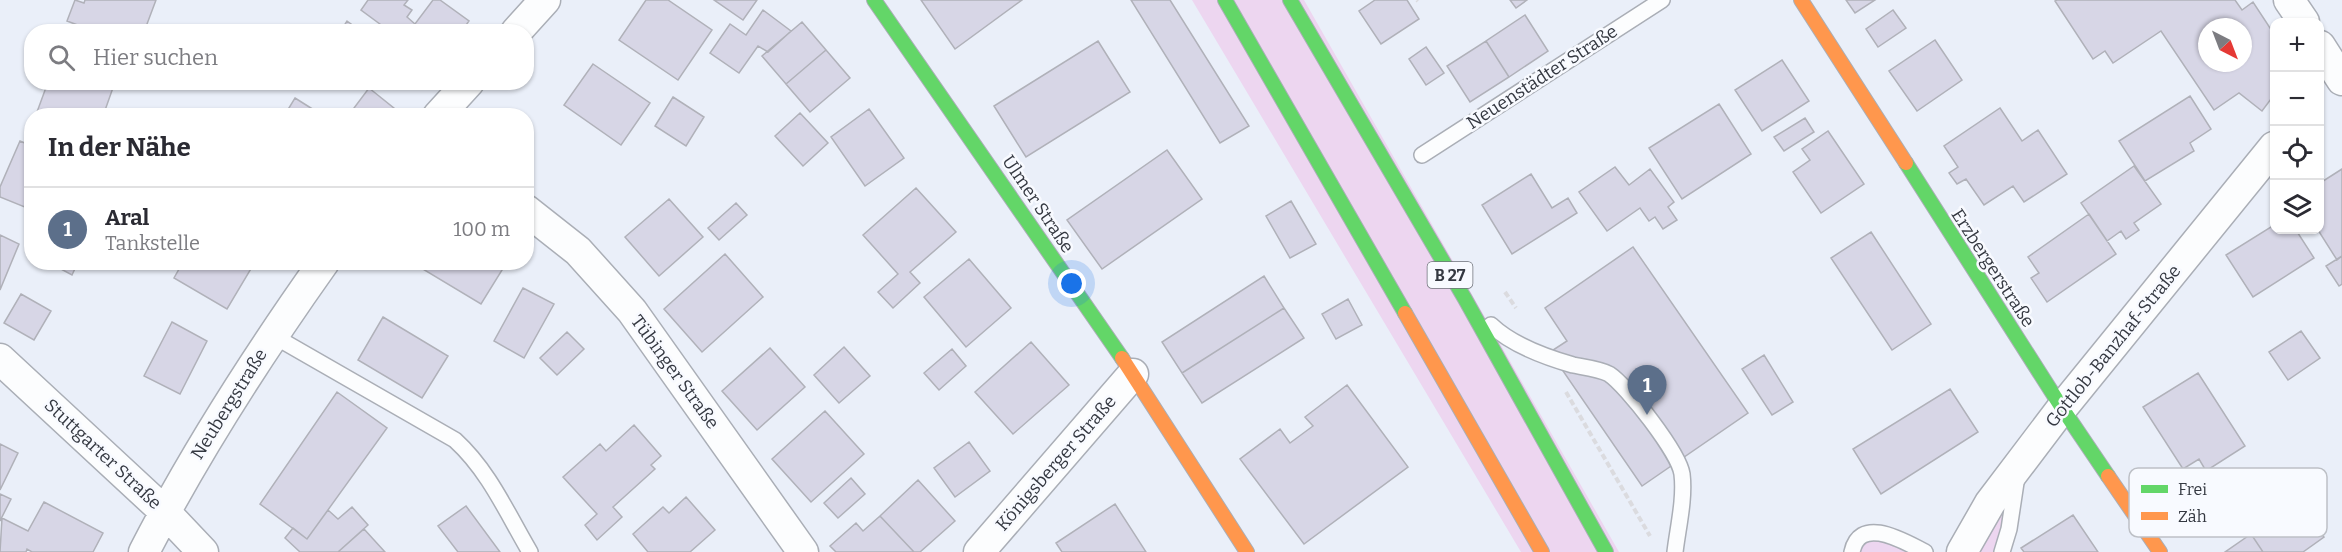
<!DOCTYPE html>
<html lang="de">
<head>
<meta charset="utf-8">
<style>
  :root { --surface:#fff; --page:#f7f7f7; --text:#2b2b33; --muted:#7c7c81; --line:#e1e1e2; --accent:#ea580c }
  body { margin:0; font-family:Bitter,serif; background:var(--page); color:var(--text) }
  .controls { position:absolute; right:18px; top:18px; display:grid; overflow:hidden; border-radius:12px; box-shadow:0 2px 4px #0004 }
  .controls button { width:54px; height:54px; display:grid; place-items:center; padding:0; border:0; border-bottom:2px solid var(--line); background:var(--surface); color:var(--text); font:30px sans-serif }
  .compass { position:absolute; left:2198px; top:18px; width:54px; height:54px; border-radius:50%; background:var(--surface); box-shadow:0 2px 4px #0004; rotate:138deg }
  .you { position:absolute; left:1072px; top:284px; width:21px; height:21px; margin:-15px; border:4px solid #fff; border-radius:50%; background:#1a73e8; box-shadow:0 0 0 9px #1a73e833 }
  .badge { display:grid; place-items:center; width:39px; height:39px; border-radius:50%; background:var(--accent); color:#fff; font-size:20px; font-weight:700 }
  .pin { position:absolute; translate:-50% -50px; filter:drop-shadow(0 2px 3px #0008) }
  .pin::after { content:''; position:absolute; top:32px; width:21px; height:18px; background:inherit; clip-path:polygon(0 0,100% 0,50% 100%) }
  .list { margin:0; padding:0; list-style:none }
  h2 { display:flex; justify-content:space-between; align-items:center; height:78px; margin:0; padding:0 24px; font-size:26px }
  h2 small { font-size:20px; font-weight:400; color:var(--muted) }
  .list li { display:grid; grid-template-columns:39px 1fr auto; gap:18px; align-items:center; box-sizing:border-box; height:84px; padding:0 24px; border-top:2px solid var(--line) }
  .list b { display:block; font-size:22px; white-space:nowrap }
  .list p { margin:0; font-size:20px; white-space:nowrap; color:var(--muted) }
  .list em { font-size:20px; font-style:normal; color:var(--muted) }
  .icon { flex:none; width:33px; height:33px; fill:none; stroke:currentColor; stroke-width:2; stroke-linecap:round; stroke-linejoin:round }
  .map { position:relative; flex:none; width:2342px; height:552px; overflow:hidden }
  .search { position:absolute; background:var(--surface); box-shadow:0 2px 4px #0004; left:24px; top:24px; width:510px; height:66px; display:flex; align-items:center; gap:15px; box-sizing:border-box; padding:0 21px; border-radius:24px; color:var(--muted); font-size:22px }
  .panel { position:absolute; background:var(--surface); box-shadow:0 2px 4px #0004; left:24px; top:108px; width:510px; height:162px; border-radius:24px }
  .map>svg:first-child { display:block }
</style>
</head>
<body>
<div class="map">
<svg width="2342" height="552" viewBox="0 0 2342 552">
  <rect width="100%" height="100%" fill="#eaeff9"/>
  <path fill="#edd6f0" d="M1192,0H1304L1619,552H1521Z
    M2019,463L2002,552H1963Z
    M1868,533L1925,552H1852Z"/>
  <path fill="#d7d6e6" stroke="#b0b1b9" stroke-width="1.5" fill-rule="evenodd" d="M75,0L84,3L85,0H156L144,32H96L67,21Z
    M368,0H408L404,5L412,10L407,17L415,24L433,0H440L469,21L461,32H386L388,30L361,10Z
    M646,0H668L712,30L678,80L619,40Z
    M714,0H757L743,20Z
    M921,0H1022L955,49Z
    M1131,0H1170L1249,126L1220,143Z
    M1375,0H1407L1419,19L1381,44L1359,11Z
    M1510,0H1527L1516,8Z
    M1846,0H1875L1855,13Z
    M2057,0H2235L2242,10L2253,2L2274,34V95L2262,111L2239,93L2214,110L2161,31L2113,63L2105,51L2093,59L2055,1ZM2207,27H2243V63H2207Z
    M763,10L791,31L768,52L758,46L739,73L710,53L730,24L746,35Z
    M1893,10L1906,28L1878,47L1866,29Z
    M1525,15L1548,51L1509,77L1486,41Z
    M347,21L362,32H340Z
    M802,22L826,50L786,84L762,56Z
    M1935,40L1962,80L1917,111L1889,71Z
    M1098,41L1130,92L1026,157L994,106Z
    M1486,41L1509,77L1470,102L1447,66Z
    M1426,47L1444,73L1426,85L1409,59Z
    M826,50L850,78L810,112L786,84Z
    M1782,60L1809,101L1762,131L1735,90Z
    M593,64L650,103L621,145L564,105Z
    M48,82H115L103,116H48L37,112Z
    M369,88L400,113L398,116H348Z
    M2190,96L2211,129L2190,143L2194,151L2145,181L2119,141Z
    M673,97L704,117L686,146L655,126Z
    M295,98L322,115V116H284Z
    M1719,104L1751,154L1682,199L1649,148Z
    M2000,108L2022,141L2038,130L2067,174L2024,202L2013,186L1984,205L1966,179L1957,184L1949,173L1958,167L1944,146Z
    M869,109L904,158L865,186L831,137Z
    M800,113L828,143L803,166L775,136Z
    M1805,118L1814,132L1784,151L1774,137Z
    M1828,131L1864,184L1821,213L1793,172L1810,160L1802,149Z
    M20,141L32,146V210L0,197V187Z
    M1167,150L1202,199L1102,269L1067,220Z
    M2134,166L2161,204L2134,223L2139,230L2126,239L2121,231L2107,241L2081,203Z
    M1615,167L1629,185L1650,169L1674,202L1668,207L1677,220L1663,229L1655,217L1649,221L1640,208L1607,231L1579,192Z
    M2342,169V256L2337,260L2318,230H2320V183Z
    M1531,174L1552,208L1568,198L1577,213L1512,254L1482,205Z
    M916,188L956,232L910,272L920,283L893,308L878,292L898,274L863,235Z
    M669,199L703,237L659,276L625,237Z
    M1291,201L1316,244L1290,258L1266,216Z
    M736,203L747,215L719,240L708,228Z
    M2089,214L2116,254L2047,302L2031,278L2039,273L2028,257Z
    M2274,225V230H2296L2314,258L2253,297L2226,255Z
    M1871,232L1931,324L1892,350L1831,258Z
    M0,235L19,244L0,290Z
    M1633,247L1748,413L1642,486L1550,352L1567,341L1545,308Z
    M725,254L763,297L702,352L664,309Z
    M2342,256V284L2339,286L2326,266Z
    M969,259L1011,308L966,347L924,297Z
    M59,262H78L72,275L57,267Z
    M183,262H255L227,309L174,278Z
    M417,262H507L481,304L416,265Z
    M1264,276L1284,308L1182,373L1162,342Z
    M523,288L554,304L524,358L494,341Z
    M21,294L51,311L34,340L4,323Z
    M1348,299L1362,325L1336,339L1322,314Z
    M1284,308L1304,338L1202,403L1182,373Z
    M383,317L448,356L422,398L358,360Z
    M172,322L207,341L180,394L144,376Z
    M2301,331L2320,358L2288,380L2269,352Z
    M567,332L584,349L557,375L540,358Z
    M1031,342L1069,385L1013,434L975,392Z
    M844,347L870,376L839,403L814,375Z
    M770,348L805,387L757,430L722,391Z
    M952,349L966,366L939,390L924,373Z
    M1764,355L1793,402L1772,415L1742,369Z
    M2198,373L2245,446L2206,471L2199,459L2183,469L2143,407Z
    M1347,385L1408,467L1304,544L1240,459L1280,429L1290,443L1313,426L1305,417Z
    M1950,389L1978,432L1881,494L1853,449Z
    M337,392L387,428L307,539L260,504Z
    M825,411L864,454L811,502L772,459Z
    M634,425L661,456L651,465L655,469L613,507L622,517L597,540L585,525L597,514L563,477L600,444L606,451Z
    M969,442L990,471L955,497L934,468Z
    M0,444L18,453L0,490Z
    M851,478L865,494L838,518L824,503Z
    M918,480L955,521L920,552H914L880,516Z
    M0,494L11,499L0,521Z
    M686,497L715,530L690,552H648L633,534L663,507L669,513Z
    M44,502L103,533L93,552H32L27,549L26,552H0L2,518L28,531Z
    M2299,502L2324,537L2303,552H2263L2251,534Z
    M1115,504L1146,552H1062L1056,543Z
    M466,506L500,552H458L438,526Z
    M352,507L368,525L338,552H300L285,538L293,528L307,539L328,510L338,519Z
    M2073,515L2098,552H2024L2021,548Z
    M880,516L914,552H836L830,546L856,523L863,531Z
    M364,529L385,552H338Z
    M2251,534L2263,552H2225Z"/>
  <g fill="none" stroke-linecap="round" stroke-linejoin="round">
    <defs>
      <path id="lane" d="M1422,155L1662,0
        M1491,325C1512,345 1545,357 1573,365C1583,367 1600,369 1609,374C1627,386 1679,453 1682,474C1685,499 1678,527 1675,552
        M272,335L455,440C489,471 507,513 530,552
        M1852,552C1860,514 1905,542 1925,552
        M2002,552L2009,529L2017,476"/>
      <path id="street" d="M2289,0L2304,22
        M516,32L545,0
        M2320,46L2342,80
        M438,116L469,82
        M526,210L578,251L632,311L803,552
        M0,359L165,512L203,552
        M144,552C196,451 258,355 324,262
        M979,552L1133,374
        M1962,552L1990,503L2062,408L2274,147"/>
      <path id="fast" d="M874,0L1122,358
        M1225,0L1405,313
        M1290,0L1465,299L1606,552
        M1906,163L2062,408L2108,476"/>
      <path id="slow" d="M1801,0L1906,163
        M1405,313L1542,552
        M1122,358L1247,552
        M2108,476L2160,552"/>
    </defs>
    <use href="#lane" stroke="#aaaeb6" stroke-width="18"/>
    <use href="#street" stroke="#aaaeb6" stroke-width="33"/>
    <use href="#fast" stroke="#aaaeb6" stroke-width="16"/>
    <use href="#slow" stroke="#aaaeb6" stroke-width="16"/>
    <path stroke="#dbdbdf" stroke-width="4" stroke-dasharray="6 3" stroke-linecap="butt" d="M1417,0L1418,1
      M1505,292L1516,308
      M1566,392L1650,536"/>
    <use href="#lane" stroke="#fcfdfe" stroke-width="15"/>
    <use href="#street" stroke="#fcfdfe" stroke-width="30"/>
    <use href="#fast" stroke="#63d668" stroke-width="14"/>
    <use href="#slow" stroke="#ff974d" stroke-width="14"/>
  </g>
  <g text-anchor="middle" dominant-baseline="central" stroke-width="5" stroke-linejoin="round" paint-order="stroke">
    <rect fill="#f8faff" stroke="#6f727a" stroke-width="1.5" x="1427.5" y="262" width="45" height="26" rx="4.5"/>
    <g font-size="16" font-weight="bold" fill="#343841">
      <text x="1450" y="275">B 27</text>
    </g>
    <g font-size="18" fill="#343841" stroke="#f8faff">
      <text transform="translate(1542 77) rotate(-33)">Neuenstädter Straße</text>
      <text transform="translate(1038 204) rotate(56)">Ulmer Straße</text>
      <text transform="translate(1993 268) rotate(57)">Erzbergerstraße</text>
      <text transform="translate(2113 346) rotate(-51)">Gottlob-Banzhaf-Straße</text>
      <text transform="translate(675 372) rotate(54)">Tübinger Straße</text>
      <text transform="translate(229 404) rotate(-58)">Neubergstraße</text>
      <text transform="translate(103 454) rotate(43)">Stuttgarter Straße</text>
      <text transform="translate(1056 463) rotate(-49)">Königsberger Straße</text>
    </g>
  </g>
  <rect x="2129" y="468" width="198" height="69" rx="9" fill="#f8faff" stroke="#bdc0c6" stroke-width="1.5"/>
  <rect x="2141" y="485" width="27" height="8" fill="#63d668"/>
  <rect x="2141" y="512" width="27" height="8" fill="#ff974d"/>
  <g font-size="16" fill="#343841">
    <text x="2178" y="495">Frei</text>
    <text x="2178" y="522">Zäh</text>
  </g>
</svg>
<div class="controls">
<button>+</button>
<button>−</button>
<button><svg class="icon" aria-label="locate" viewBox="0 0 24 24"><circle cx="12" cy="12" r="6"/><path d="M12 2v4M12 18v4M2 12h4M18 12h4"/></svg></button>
<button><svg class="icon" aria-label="layers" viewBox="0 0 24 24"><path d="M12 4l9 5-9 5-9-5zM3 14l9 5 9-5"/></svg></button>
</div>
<svg class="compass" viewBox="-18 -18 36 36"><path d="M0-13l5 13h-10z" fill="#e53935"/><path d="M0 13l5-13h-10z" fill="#7c7c81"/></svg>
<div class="you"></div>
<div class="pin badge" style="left:1647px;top:415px;background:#5c6f8a">1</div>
<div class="search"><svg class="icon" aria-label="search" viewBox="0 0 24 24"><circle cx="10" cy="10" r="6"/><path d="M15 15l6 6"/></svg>Hier suchen</div>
<section class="panel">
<h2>In der Nähe<small></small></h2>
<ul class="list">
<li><span class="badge" style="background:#5c6f8a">1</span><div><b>Aral</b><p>Tankstelle</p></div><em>100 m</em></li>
</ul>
</section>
</div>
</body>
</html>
